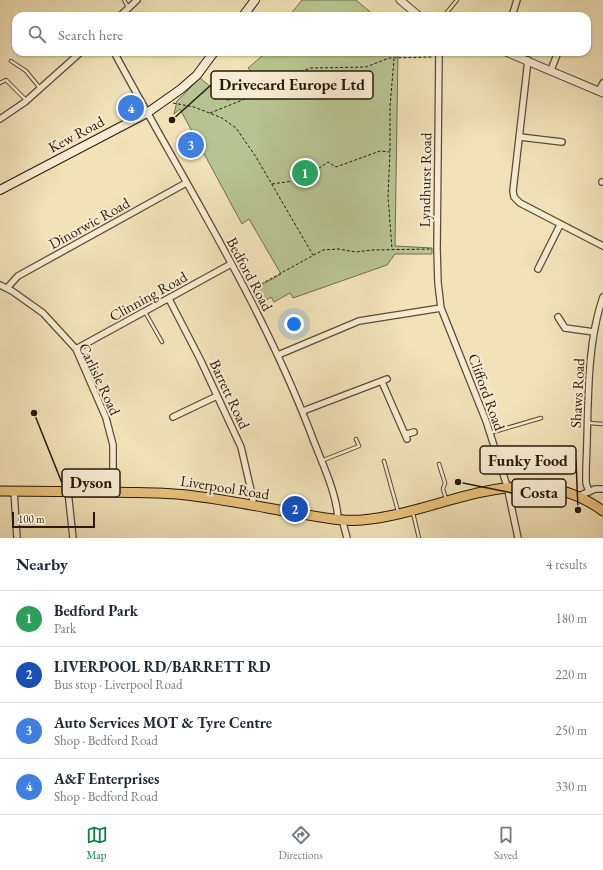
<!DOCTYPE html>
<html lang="en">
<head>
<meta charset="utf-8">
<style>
  :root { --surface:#fff; --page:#f6f6f7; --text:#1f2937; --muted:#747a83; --line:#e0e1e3; --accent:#0b8043 }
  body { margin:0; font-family:"EB Garamond",serif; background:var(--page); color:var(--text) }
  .scale { position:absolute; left:12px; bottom:10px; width:83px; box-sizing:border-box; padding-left:4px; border:2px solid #291a0b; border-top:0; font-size:11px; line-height:14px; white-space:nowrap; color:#291a0b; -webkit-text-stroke:3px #f6ecd1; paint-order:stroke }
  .you { position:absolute; left:294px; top:324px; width:14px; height:14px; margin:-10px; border:3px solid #fff; border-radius:50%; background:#1a73e8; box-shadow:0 0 0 6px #1a73e833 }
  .badge { display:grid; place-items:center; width:26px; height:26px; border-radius:50%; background:var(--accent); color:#fff; font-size:13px; font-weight:700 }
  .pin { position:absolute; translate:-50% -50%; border:2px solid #fff; box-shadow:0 1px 4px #0006 }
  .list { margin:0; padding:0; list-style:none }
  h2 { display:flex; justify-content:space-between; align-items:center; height:52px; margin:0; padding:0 16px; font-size:17px }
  h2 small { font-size:13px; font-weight:400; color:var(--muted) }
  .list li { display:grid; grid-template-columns:26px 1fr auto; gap:12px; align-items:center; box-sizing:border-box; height:56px; padding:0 16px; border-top:1px solid var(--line) }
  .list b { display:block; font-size:15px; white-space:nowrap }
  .list p { margin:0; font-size:13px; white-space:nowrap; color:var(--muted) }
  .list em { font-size:13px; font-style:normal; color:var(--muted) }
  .icon { flex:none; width:22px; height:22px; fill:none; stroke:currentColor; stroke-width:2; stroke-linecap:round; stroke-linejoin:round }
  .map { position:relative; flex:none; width:603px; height:538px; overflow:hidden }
  .search { position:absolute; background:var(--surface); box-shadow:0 1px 3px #0004; left:12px; right:12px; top:12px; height:44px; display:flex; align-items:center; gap:10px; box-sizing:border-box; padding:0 14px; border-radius:12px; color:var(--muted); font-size:15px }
  .sheet { height:276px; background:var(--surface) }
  nav { display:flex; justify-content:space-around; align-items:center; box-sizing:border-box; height:56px; border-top:1px solid var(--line); background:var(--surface); font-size:11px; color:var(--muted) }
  nav a { display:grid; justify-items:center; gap:2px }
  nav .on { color:var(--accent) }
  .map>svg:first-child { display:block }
</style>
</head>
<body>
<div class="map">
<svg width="603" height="538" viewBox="0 0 603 538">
  <rect width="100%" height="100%" fill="#f1e2b8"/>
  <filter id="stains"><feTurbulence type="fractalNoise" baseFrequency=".005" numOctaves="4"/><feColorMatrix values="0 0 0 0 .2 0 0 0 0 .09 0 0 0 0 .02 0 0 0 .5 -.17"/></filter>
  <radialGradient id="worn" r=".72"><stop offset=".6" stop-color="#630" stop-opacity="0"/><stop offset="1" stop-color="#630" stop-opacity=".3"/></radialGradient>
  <path fill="#b7c491" stroke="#706f4e" d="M302,0H356L375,16H289Z
    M267,52H398L395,246L432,248V254H395L387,265L293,298L290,293L274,302L271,297L259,305L252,290L281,274L249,219L242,224L180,109L174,114L177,101L200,78L228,101L252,72L248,68Z"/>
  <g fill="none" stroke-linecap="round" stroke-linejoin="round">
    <defs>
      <path id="service" d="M124,0L128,7
        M444,16L457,0
        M11,61L26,71L40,88
        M0,83L6,80L26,100
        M145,312L162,342
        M589,423L603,424
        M490,433L541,418
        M321,461L359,446L356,439
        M384,461L398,511
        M439,464L445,483L443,489L446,499
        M413,513L419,538"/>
      <path id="minor" d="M120,16L137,0
        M512,16L517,0
        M114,52C182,179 262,303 313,439C322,463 337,494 338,519
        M439,52L437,249L438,283L441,308L486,421L507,486L518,538
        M528,60L513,191L514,197L520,203L603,246
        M551,70L558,52
        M599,91L603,83
        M0,119L25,102L81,52
        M520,137L562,142
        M602,182H603
        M538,269L560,225
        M0,285L12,291L43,313L76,349L106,418L113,445V492
        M7,288L18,276L186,183
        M169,299L200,359L241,447L253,499L252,505
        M558,317L565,328L594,332
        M76,349L231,264
        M278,355L359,321L441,308
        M382,382L407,439
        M303,411L387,379
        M173,417L217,396
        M407,434L414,432
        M14,491L17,538
        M68,491L73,538
        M589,492L586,483V468C589,413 585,349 603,297
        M579,496L595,489H603
        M342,519L347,538"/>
      <path id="tertiary" d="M400,0L419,16
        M506,52L603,93"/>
      <path id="secondary" d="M243,16L255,0
        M0,190L147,113L181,89L197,75L214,52"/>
      <path id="primary" d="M0,491C38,491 76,492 114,492C141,493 168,492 194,496C228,500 261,507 295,513C317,516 340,522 362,520C443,513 527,454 603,511"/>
    </defs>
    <use href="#service" stroke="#5b4c36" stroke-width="4.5"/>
    <use href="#minor" stroke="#5b4c36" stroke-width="8"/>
    <use href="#tertiary" stroke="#5b4c36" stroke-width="9"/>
    <use href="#secondary" stroke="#291a0b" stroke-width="10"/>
    <use href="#primary" stroke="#291a0b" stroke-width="11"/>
    <path stroke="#291a0b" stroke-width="1" stroke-dasharray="3 2" stroke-linecap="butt" d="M173,103L194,107L222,118L236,128L256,157L313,255
      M210,113L245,99L287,76L311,68L366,67L389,58L433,57
      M390,151V107L394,59
      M272,184L293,181L309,175L328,162L336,167L380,151L390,152L388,196L392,249
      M252,289L323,250L338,249L356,252L372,250L432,249"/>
    <use href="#service" stroke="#f6ecd1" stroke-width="2.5"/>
    <use href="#minor" stroke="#f6ecd1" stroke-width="5.5"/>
    <use href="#tertiary" stroke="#f6ecd1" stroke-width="7"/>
    <use href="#secondary" stroke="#f6ecd1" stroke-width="8"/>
    <use href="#primary" stroke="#e8c17c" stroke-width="9"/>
  </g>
  <g text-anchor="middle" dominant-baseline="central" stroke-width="4" stroke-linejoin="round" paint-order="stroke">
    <g font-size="15" fill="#291a0b" stroke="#f6ecd1">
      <text transform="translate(76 134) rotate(-28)">Kew Road</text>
      <text transform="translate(425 180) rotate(-89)">Lyndhurst Road</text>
      <text transform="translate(89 223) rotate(-29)">Dinorwic Road</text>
      <text transform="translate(250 274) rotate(62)">Bedford Road</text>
      <text transform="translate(148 296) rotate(-29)">Clinning Road</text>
      <text transform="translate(100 379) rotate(65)">Carlisle Road</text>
      <text transform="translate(487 392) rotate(70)">Clifford Road</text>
      <text transform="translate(577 393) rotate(-87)">Shaws Road</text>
      <text transform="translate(230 394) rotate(65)">Barrett Road</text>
      <text transform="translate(225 487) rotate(9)">Liverpool Road</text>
    </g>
  </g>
  <path fill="none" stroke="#291a0b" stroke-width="1.5" d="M172 120L211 85M578 510L576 460M34 413L62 483M458 482L512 493"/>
  <g fill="#291a0b" stroke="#f6ecd1" stroke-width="1.5">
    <circle cx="172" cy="120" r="4"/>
    <circle cx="578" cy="510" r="4"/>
    <circle cx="34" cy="413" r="4"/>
    <circle cx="458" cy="482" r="4"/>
  </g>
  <g fill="#f6ecd1" stroke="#291a0b" stroke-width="1.5">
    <rect x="211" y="71" width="162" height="28" rx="4"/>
    <rect x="480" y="446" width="96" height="28" rx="4"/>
    <rect x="62" y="469" width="58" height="28" rx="4"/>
    <rect x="512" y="479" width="54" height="28" rx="4"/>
  </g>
  <g font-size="16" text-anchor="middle" font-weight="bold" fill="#291a0b">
    <text x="292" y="90">Drivecard Europe Ltd</text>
    <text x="528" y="466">Funky Food</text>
    <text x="91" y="488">Dyson</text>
    <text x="539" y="498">Costa</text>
  </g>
  <rect width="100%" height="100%" filter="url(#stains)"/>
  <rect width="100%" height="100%" fill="url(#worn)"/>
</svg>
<div class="scale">100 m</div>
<div class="you"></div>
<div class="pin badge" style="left:305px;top:173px;background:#2e9e5b">1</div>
<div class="pin badge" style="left:295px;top:509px;background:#1a4fb4">2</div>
<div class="pin badge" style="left:191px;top:145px;background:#3f7fe0">3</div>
<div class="pin badge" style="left:131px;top:108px;background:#3f7fe0">4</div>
<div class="search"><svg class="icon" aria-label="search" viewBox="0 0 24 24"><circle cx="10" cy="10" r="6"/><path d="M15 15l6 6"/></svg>Search here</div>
</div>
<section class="sheet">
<h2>Nearby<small>4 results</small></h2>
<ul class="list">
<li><span class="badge" style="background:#2e9e5b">1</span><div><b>Bedford Park</b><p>Park</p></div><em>180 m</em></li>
<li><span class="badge" style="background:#1a4fb4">2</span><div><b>LIVERPOOL RD/BARRETT RD</b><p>Bus stop · Liverpool Road</p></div><em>220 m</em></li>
<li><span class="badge" style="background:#3f7fe0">3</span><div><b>Auto Services MOT &amp; Tyre Centre</b><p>Shop · Bedford Road</p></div><em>250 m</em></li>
<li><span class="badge" style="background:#3f7fe0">4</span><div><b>A&amp;F Enterprises</b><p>Shop · Bedford Road</p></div><em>330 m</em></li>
</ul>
</section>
<nav>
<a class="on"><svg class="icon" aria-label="map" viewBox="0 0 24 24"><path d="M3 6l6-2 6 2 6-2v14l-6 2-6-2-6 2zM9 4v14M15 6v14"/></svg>Map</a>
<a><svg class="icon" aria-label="directions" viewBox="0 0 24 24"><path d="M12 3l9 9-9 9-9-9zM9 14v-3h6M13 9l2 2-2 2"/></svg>Directions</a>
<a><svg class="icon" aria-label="saved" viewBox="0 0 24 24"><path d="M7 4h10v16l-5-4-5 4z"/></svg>Saved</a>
</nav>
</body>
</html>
